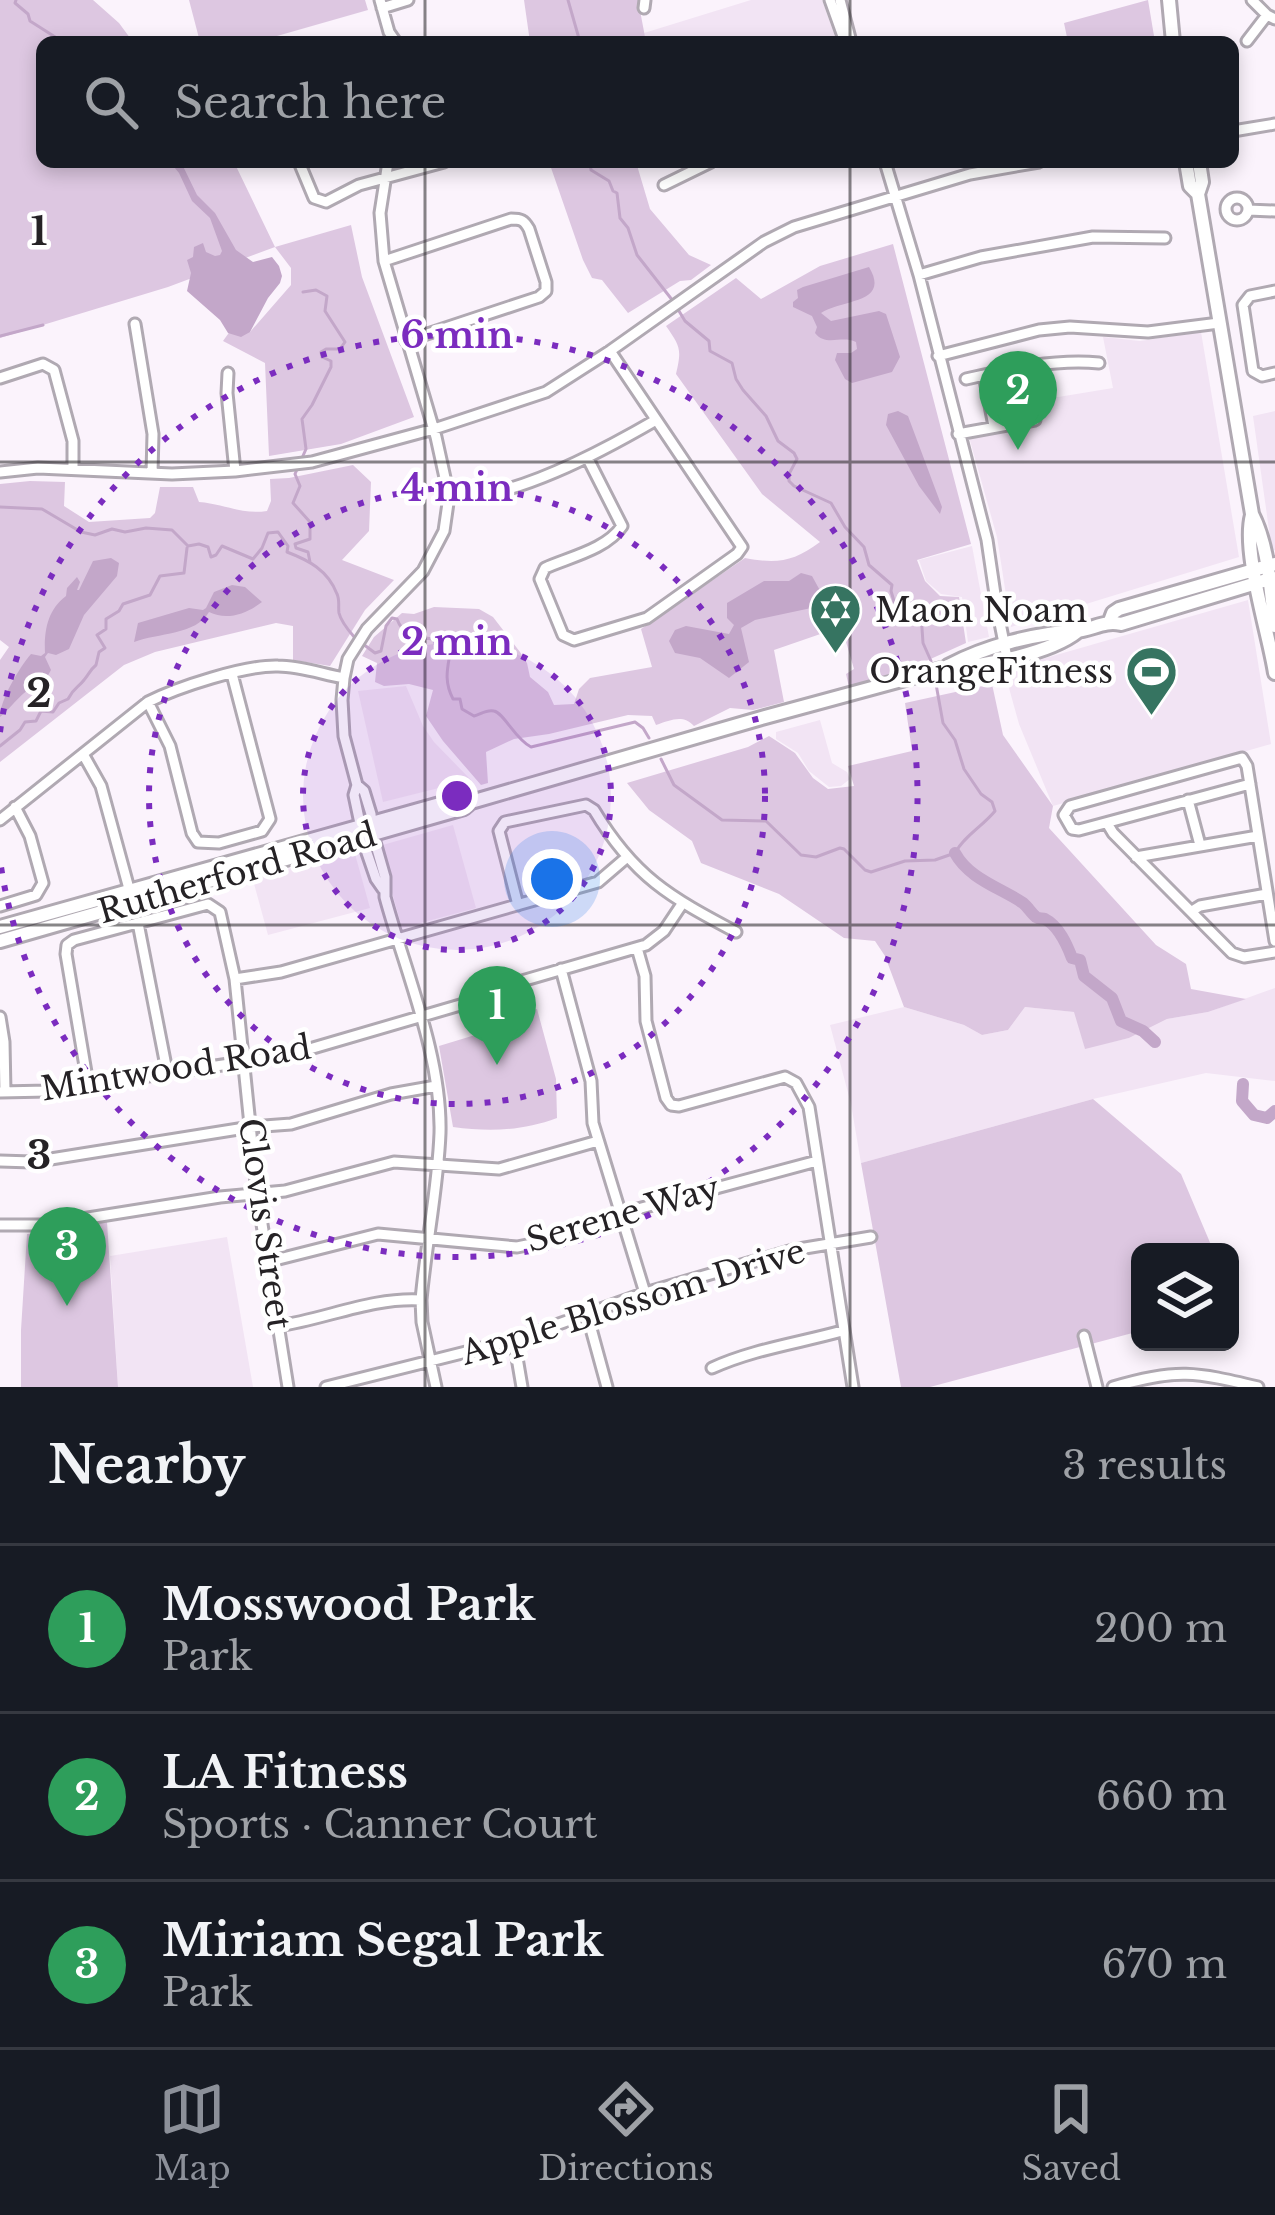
<!DOCTYPE html>
<html lang="en">
<head>
<meta charset="utf-8">
<style>
  :root { --surface:#171b24; --page:#242831; --text:#f1f3f6; --muted:#9ea1a6; --line:#363941; --accent:#8c9099 }
  body { margin:0; font-family:"Libre Baskerville",serif; background:var(--page); color:var(--text) }
  .controls { position:absolute; right:36px; bottom:36px; display:grid; overflow:hidden; border-radius:18px; box-shadow:0 6px 18px #0003 }
  .controls button { width:108px; height:108px; display:grid; place-items:center; padding:0; border:0; border-bottom:3px solid var(--line); background:var(--surface); color:var(--text); font:60px sans-serif }
  .you { position:absolute; left:552px; top:879px; width:42px; height:42px; margin:-30px; border:9px solid #fff; border-radius:50%; background:#1a73e8; box-shadow:0 0 0 18px #1a73e833 }
  .badge { display:grid; place-items:center; width:78px; height:78px; border-radius:50%; background:var(--accent); color:#fff; font-size:39px; font-weight:700 }
  .pin { position:absolute; translate:-50% -99px; filter:drop-shadow(0 3px 6px #0008) }
  .pin::after { content:''; position:absolute; top:63px; width:42px; height:36px; background:inherit; clip-path:polygon(0 0,100% 0,50% 100%) }
  .list { margin:0; padding:0; list-style:none }
  h2 { display:flex; justify-content:space-between; align-items:center; height:156px; margin:0; padding:0 48px; font-size:51px }
  h2 small { font-size:39px; font-weight:400; color:var(--muted) }
  .list li { display:grid; grid-template-columns:78px 1fr auto; gap:36px; align-items:center; box-sizing:border-box; height:168px; padding:0 48px; border-top:3px solid var(--line) }
  .list b { display:block; font-size:45px; white-space:nowrap }
  .list p { margin:0; font-size:39px; white-space:nowrap; color:var(--muted) }
  .list em { font-size:39px; font-style:normal; color:var(--muted) }
  .icon { flex:none; width:66px; height:66px; fill:none; stroke:currentColor; stroke-width:2; stroke-linecap:round; stroke-linejoin:round }
  .map { position:relative; flex:none; width:1275px; height:1387px; overflow:hidden }
  .search { position:absolute; background:var(--surface); box-shadow:0 6px 18px #0003; left:36px; right:36px; top:36px; height:132px; display:flex; align-items:center; gap:30px; box-sizing:border-box; padding:0 42px; border-radius:18px; color:var(--muted); font-size:45px }
  .sheet { height:660px; background:var(--surface) }
  nav { display:flex; justify-content:space-around; align-items:center; box-sizing:border-box; height:168px; border-top:3px solid var(--line); background:var(--surface); font-size:33px; color:var(--muted) }
  nav a { display:grid; justify-items:center; gap:6px }
  nav .on { color:var(--accent) }
  .map>svg:first-child { display:block }
</style>
</head>
<body>
<div class="map">
<svg width="1275" height="1387" viewBox="0 0 1275 1387">
  <rect width="100%" height="100%" fill="#fbf3fc"/>
  <path fill="#f2e4f4" d="M751,0H822L837,42H646L644,33Z
    M1201,332L1239,557L1011,627L997,537L969,437L1042,423L1040,400L1113,388L1103,337L1140,341Z
    M1275,411V550L1272,551L1253,416Z
    M972,546L989,637L968,642L962,597L941,594L926,581L919,560Z
    M1248,600L1271,744L1053,806L1019,724L1004,670Z
    M406,686L423,726L434,742L471,780L383,802L358,691Z
    M820,720L832,763L847,772L850,779L841,786L829,787L809,771L798,753L776,739V732Z
    M453,825L476,908L402,928L379,846Z
    M355,854L370,908L268,935L253,880L264,874Z
    M1275,988V1081L1206,1073L1093,1099L861,1163L851,1104L830,1025L904,1007L964,1025L982,1035L1008,1030L1025,1007L1075,1012L1085,1048L1129,1038L1167,1019L1208,1012Z
    M227,1237L253,1387H118L110,1256Z"/>
  <path fill="#ddc7e1" d="M0,0H93L119,23L133,42H42V162H234L275,247L351,225L362,277L414,417L341,444L269,456L265,363L223,341L233,327L250,332L291,285V268L275,247L168,287L0,338Z
    M189,0H365L368,10L256,42H200Z
    M524,0H638L646,42H530Z
    M1148,0L1155,42H1068L1064,23Z
    M549,162H636L650,209L689,255L711,265L691,280L680,281L628,313L602,280L592,278L583,260Z
    M893,244L971,544L917,560L925,581L940,596L959,597L966,643L895,675L849,687L846,674L854,669L844,635L835,637L832,630L774,650L784,702L753,710L730,708L694,726C683,714 671,720 656,725L652,716L628,715L549,734L514,739L486,752L488,783L481,785L443,741L426,716L433,690L409,684L384,686L375,682L377,663L362,656L374,637L402,613L414,614L434,607L479,609L493,617L520,652L527,663L530,677L548,692L554,705L574,704L579,689L590,678L652,667L641,629L745,558C777,564 793,562 820,542L762,494L676,374C682,349 680,346 666,326L736,278L761,299L820,266Z
    M353,465L371,482L369,531L342,560L394,580L365,610L330,666L293,660V626L276,623L155,652L124,665L0,762V660L9,647L0,640V484L30,481L65,482L64,506L89,522L150,518L155,513L160,487H193L199,502C225,504 242,515 267,511L271,501L270,479L289,478Z
    M992,684L1003,735L1053,806L1049,828L1156,945L1186,964L1191,989L1246,999L1208,1012L1167,1019L1129,1038L1085,1049L1074,1012L1025,1007L1008,1030L982,1035L964,1025L904,1007L885,956L875,941L844,938L779,894L701,863L692,841L649,810L627,783L748,747L769,736L795,753L813,778L828,789L854,786L848,766L912,751L905,703Z
    M537,1009L556,1079L557,1118C522,1131 489,1132 453,1127L439,1046L485,1032L519,1014Z
    M1093,1099L1181,1174L1214,1252H1140V1331L930,1387H901L861,1163Z
    M107,1222L118,1387H21V1330L27,1234L45,1233Z"/>
  <path fill="#c3a7c9" d="M170,162H181L197,195L215,213L236,250L253,262L272,257L279,266L282,276L280,283L268,298L250,332L241,337L228,333L220,320L187,291L191,273L187,260L193,257L194,247L203,243L206,252L215,256L220,255L222,251L210,218L192,201L179,173Z
    M869,267C891,304 842,299 821,313L831,321L879,311L886,314L900,357L892,372L852,383L845,379L835,360L837,353H851L857,349L856,342C841,335 826,347 815,333L817,327L812,316L793,307V302L798,298L797,290L803,287Z
    M898,411L908,416L942,507L940,514L919,486L886,425L888,414Z
    M111,558L119,563L117,576L84,615L69,649L56,655L48,653L45,657L51,670C43,685 43,682 30,689C19,695 10,709 0,717C0,700 19,668 31,654L41,656L45,653C44,632 47,610 66,596L67,588L77,577L80,582L77,590H79L93,561Z
    M801,573L812,576L823,596L816,607L755,620L741,628L749,662L729,678L700,658L675,653L669,641L675,630L686,626L729,634L734,625L727,618V603L764,581H789Z
    M232,585L245,587L262,602C246,614 227,621 209,612C196,635 158,633 134,642L138,623L189,608L203,610L206,608L214,592Z"/>
  <g fill="none" stroke-linecap="round" stroke-linejoin="round">
    <path stroke="#c3a7c9" stroke-width="3" d="M16,0L15,3L28,14L30,21L63,42
      M568,0L580,42
      M590,162L591,170L609,181L613,191L617,193L620,218L628,228L637,255L673,301L685,321L709,341L710,351L732,363L736,379L743,390L766,416L778,441L794,453L797,459L789,474V481L794,486L831,503L845,527L864,547L869,565L892,585L891,591L896,608L905,612L915,606L921,614L923,643L931,661
      M303,292L316,290L327,296L325,311L345,342L340,349H326L321,352L322,357L331,361V367L312,405L302,419L306,449L295,474L300,486L293,503L310,522V539L295,544L296,548L308,552L310,562
      M0,336L43,325
      M0,507L42,509L81,532L95,535L112,529L125,532L146,528L172,530L188,546L199,544L208,547L211,557L216,555L222,546L253,559L262,548L268,533L278,532L288,546L287,552C308,560 328,570 337,594C340,600 338,607 339,613C341,622 349,631 355,638
      M363,644L375,653L381,651L386,626L392,618L397,619C405,643 432,636 451,642C451,661 441,676 453,699H460L462,709L474,716C481,714 487,709 494,711C504,713 515,739 531,747L635,722L643,728L649,738
      M0,746L20,730L25,722L36,721L41,711L53,712L59,703L68,699C74,687 78,688 84,680C89,674 90,670 96,665L99,652L105,648L97,635L106,629V619L119,611L123,604L150,595L160,576L184,573L187,548
      M661,759L674,785L722,820L766,821L801,855L816,857L840,848L844,849L865,870L871,872L905,861L935,860L955,853C964,836 983,826 995,811L992,802L981,794L964,769L955,740L943,723L936,684"/>
    <path stroke="#c3a7c9" stroke-width="12" d="M955,853C969,879 1001,888 1023,903C1028,907 1031,913 1036,917C1039,919 1042,918 1045,919C1059,926 1067,945 1072,958L1080,960L1084,976L1112,998L1121,1021L1143,1031L1155,1042
      M1243,1084L1242,1101L1254,1115L1267,1118L1275,1111"/>
    <defs>
      <path id="minor" d="M380,0L389,32L396,42
        M830,0L845,42
        M840,0L851,42
        M1252,0L1267,15L1275,19
        M382,8L408,0
        M644,8L645,0
        M1247,41L1267,15
        M1233,131L1275,124
        M299,162L314,198L326,202L359,185L444,162
        M885,162L919,275L987,540L997,608L1007,658
        M664,185L711,162
        M1226 209a11 11 0 1 1 22 0a11 11 0 1 1-22 0Z
        M1248,210L1275,211
        M384,261L511,219C521,219 524,220 529,229L546,282V291L539,297L406,341
        M919,275L981,257L1093,237L1165,238
        M1275,291L1250,296L1243,305L1253,371L1262,376L1275,373
        M135,324L153,434L152,473
        M938,356L1039,330L1070,327L1148,332L1219,323
        M228,373L227,393L235,471
        M984,375L994,426
        M0,378L43,364L54,370L73,441V469
        M966,379C1010,369 1054,359 1099,363
        M958,434L1035,420
        M588,459L622,526C607,549 570,557 545,568L540,579L563,635L574,640L647,618L737,554L742,547L610,351
        M0,472L38,468L172,474L235,471L312,462L434,429L546,392L610,351L764,242L794,227L970,174L1039,162
        M449,496C507,504 606,449 656,420
        M148,702L170,746L192,833L198,842L219,843L262,831L270,819L232,674
        M83,754L101,786L131,896
        M1250,784L1079,830L1072,829L1064,815L1070,806L1242,758L1247,766L1275,941
        M357,785L364,791L371,814L373,835L385,877V897C405,971 442,1056 440,1133C438,1188 426,1244 421,1300L422,1322L436,1387
        M1188,800L1200,845
        M0,820L148,702C178,687 245,665 278,666C300,666 322,674 344,678
        M1107,823L1113,833L1232,953L1244,957L1275,952
        M1136,857L1258,836
        M383,889L376,879L365,847L354,795L357,785L344,736L342,700L344,678L348,659L367,629L423,571L444,531L449,496L436,437L384,261L380,213L388,162
        M518,905L499,831L505,822L586,805L594,810C634,877 670,897 736,932
        M0,906L36,895L43,883L30,836L15,807
        M1192,911L1200,906L1267,894
        M138,923L167,1071
        M637,948L645,976L646,1021L666,1098L671,1105L679,1106L785,1077L796,1083L809,1107L853,1387
        M561,969L591,1081L593,1123L645,1293
        M235,979L281,972L598,882L626,858
        M0,1017L4,1042L5,1092
        M88,1084L66,954L67,945L74,940L208,904L220,912L235,979L257,1193L288,1387
        M0,1092L48,1091L289,1055L467,1003L508,985L646,945L664,931L682,904
        M0,1161L32,1162L251,1127L291,1124L391,1094L436,1086
        M0,1225H44L220,1197L285,1191L394,1162L499,1169L598,1141
        M267,1262L378,1234L517,1247L532,1244L619,1214L817,1161
        M587,1314L607,1387
        M278,1326C326,1319 372,1297 421,1300
        M1084,1336L1097,1387
        M514,1340L522,1387
        M712,1368C754,1349 799,1343 842,1331
        M326,1387L514,1340L645,1293L793,1250L871,1237
        M1113,1387C1177,1368 1195,1372 1258,1387"/>
      <path id="major" d="M1169,0L1173,42
        M1186,162L1190,186L1198,194
        M1199,162L1202,182L1198,194L1252,514C1269,547 1270,590 1275,626
        M1252,515C1242,552 1269,633 1275,673
        M1110,621L1113,613L1119,609L1275,564
        M948,666C986,646 1033,634 1075,631C1092,630 1104,620 1121,624L1273,578
        M0,927L447,802L460,799L471,802
        M0,941L464,808L471,802L765,717L942,669C979,667 1050,654 1078,631"/>
    </defs>
    <use href="#minor" stroke="#b0a9b2" stroke-width="15"/>
    <use href="#major" stroke="#b0a9b2" stroke-width="18"/>
    <use href="#minor" stroke="#fff" stroke-width="9"/>
    <use href="#major" stroke="#fff" stroke-width="12"/>
  </g>
  <path fill="none" stroke="#252225" stroke-width="3" stroke-opacity="0.55" d="M425,0V42M850,0V42M425,162V1387M850,162V1387M0,462H1275M0,925H1275"/>
  <circle cx="457" cy="796" r="154" fill="#7b2cbf" fill-opacity=".12"/>
  <g fill="none" stroke="#7b2cbf" stroke-width="6" stroke-dasharray="6 12">
    <circle cx="457" cy="796" r="154"/>
    <circle cx="457" cy="796" r="308"/>
    <path d="M0 732A461 461 0 1 1 0 860"/>
  </g>
  <defs>
    <symbol id="synagogue-pin" viewBox="-11 -11 22 30"><path d="M0 17L-7.5 6A9.5 9.5 0 1 1 7.5 6Z" fill="#367461" stroke="#fff"/><path d="M0-6.5L5.6 3.2H-5.6ZM0 6.5L5.6-3.2H-5.6Z" fill="#fff"/></symbol>
    <symbol id="stadium-pin" viewBox="-11 -11 22 30"><path d="M0 17L-7.5 6A9.5 9.5 0 1 1 7.5 6Z" fill="#367461" stroke="#fff"/><path d="M0-5a6.5 5 0 1 0 0 10a6.5 5 0 1 0 0-10ZM-3.5-1.8h7v3.6h-7Z" fill="#fff"/></symbol>
  </defs>
  <g fill-rule="evenodd">
    <use href="#synagogue-pin" x="806" y="580" width="59" height="81"/>
    <use href="#stadium-pin" x="1122" y="642" width="59" height="81"/>
  </g>
  <g text-anchor="middle" dominant-baseline="central" stroke-width="9" stroke-linejoin="round" paint-order="stroke">
    <g font-size="33" fill="#252225" stroke="#fff" text-anchor="start">
      <text x="875" y="610">Maon Noam</text>
      <text x="1113" y="671" text-anchor="end">OrangeFitness</text>
    </g>
    <g font-size="33" fill="#252225" stroke="#fff">
      <text transform="translate(237 873) rotate(-16)">Rutherford Road</text>
      <text transform="translate(176 1068) rotate(-9)">Mintwood Road</text>
      <text transform="translate(623 1214) rotate(-16)">Serene Way</text>
      <text transform="translate(265 1224) rotate(82)">Clovis Street</text>
      <text transform="translate(633 1302) rotate(-17)">Apple Blossom Drive</text>
    </g>
  </g>
  <g font-size="39" text-anchor="middle" font-weight="bold" fill="#252225" stroke="#fff" stroke-width="9" stroke-linejoin="round" paint-order="stroke">
    <text x="39" y="245">1</text>
    <text x="39" y="707">2</text>
    <text x="39" y="1169">3</text>
  </g>
  <circle cx="457" cy="796" r="18" fill="#7b2cbf" stroke="#fff" stroke-width="6"/>
  <g font-size="36" text-anchor="middle" font-weight="bold" fill="#7b2cbf" stroke="#fff" stroke-width="9" stroke-linejoin="round" paint-order="stroke">
    <text x="457" y="348">6 min</text>
    <text x="457" y="501">4 min</text>
    <text x="457" y="655">2 min</text>
  </g>
</svg>
<div class="controls">
<button><svg class="icon" aria-label="layers" viewBox="0 0 24 24"><path d="M12 4l9 5-9 5-9-5zM3 14l9 5 9-5"/></svg></button>
</div>
<div class="you"></div>
<div class="pin badge" style="left:497px;top:1065px;background:#2e9e5b">1</div>
<div class="pin badge" style="left:1018px;top:450px;background:#2e9e5b">2</div>
<div class="pin badge" style="left:67px;top:1306px;background:#2e9e5b">3</div>
<div class="search"><svg class="icon" aria-label="search" viewBox="0 0 24 24"><circle cx="10" cy="10" r="6"/><path d="M15 15l6 6"/></svg>Search here</div>
</div>
<section class="sheet">
<h2>Nearby<small>3 results</small></h2>
<ul class="list">
<li><span class="badge" style="background:#2e9e5b">1</span><div><b>Mosswood Park</b><p>Park</p></div><em>200 m</em></li>
<li><span class="badge" style="background:#2e9e5b">2</span><div><b>LA Fitness</b><p>Sports · Canner Court</p></div><em>660 m</em></li>
<li><span class="badge" style="background:#2e9e5b">3</span><div><b>Miriam Segal Park</b><p>Park</p></div><em>670 m</em></li>
</ul>
</section>
<nav>
<a class="on"><svg class="icon" aria-label="map" viewBox="0 0 24 24"><path d="M3 6l6-2 6 2 6-2v14l-6 2-6-2-6 2zM9 4v14M15 6v14"/></svg>Map</a>
<a><svg class="icon" aria-label="directions" viewBox="0 0 24 24"><path d="M12 3l9 9-9 9-9-9zM9 14v-3h6M13 9l2 2-2 2"/></svg>Directions</a>
<a><svg class="icon" aria-label="saved" viewBox="0 0 24 24"><path d="M7 4h10v16l-5-4-5 4z"/></svg>Saved</a>
</nav>
</body>
</html>
